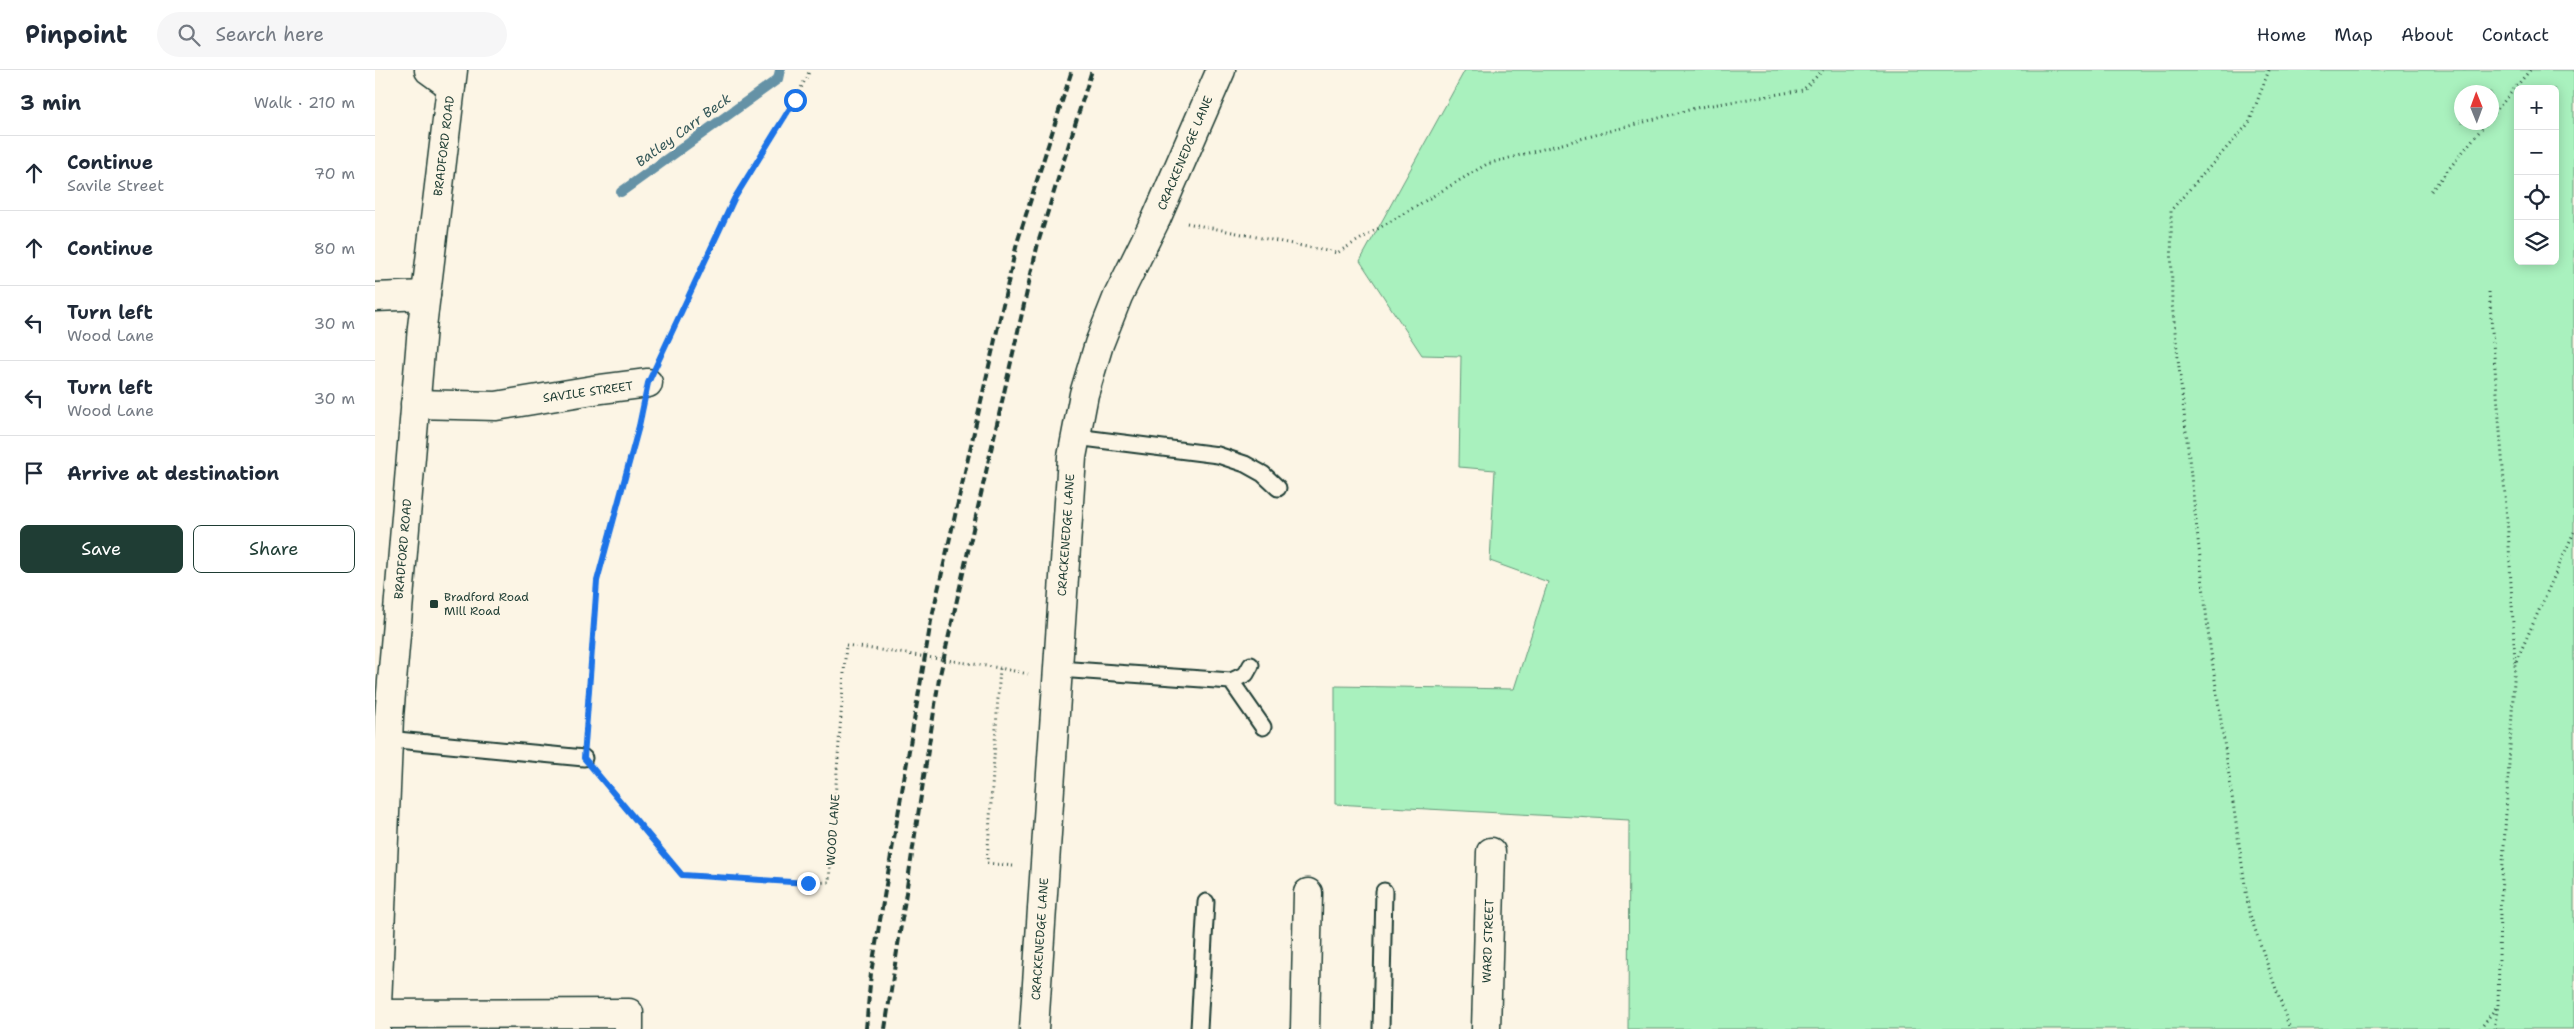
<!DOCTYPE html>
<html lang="en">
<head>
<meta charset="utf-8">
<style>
  :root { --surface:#fff; --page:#f6f6f7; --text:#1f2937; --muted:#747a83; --line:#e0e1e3; --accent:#1f3d34 }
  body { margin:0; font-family:"Shantell Sans",sans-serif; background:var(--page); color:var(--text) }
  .controls { position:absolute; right:15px; top:15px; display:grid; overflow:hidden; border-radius:8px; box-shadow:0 2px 12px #0003 }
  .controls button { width:45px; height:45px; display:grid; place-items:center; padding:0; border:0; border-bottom:1px solid var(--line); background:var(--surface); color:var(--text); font:25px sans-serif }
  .compass { position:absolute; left:2079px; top:15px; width:45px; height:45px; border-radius:50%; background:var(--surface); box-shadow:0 2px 12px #0003; rotate:359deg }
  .stop { position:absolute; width:15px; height:15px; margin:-11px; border:4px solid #1a73e8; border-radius:50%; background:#fff }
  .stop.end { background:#1a73e8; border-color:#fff; box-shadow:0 1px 5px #0008 }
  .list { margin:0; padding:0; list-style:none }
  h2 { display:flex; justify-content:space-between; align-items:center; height:65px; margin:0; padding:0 20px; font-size:21px }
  h2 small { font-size:16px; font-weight:400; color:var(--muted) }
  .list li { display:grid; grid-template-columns:32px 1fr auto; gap:15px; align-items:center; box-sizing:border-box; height:75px; padding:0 20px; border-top:1px solid var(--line) }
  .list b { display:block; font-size:19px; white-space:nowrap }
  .list p { margin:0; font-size:16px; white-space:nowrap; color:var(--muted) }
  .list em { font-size:16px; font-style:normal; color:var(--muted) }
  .actions { display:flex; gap:10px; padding:15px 20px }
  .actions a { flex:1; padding:11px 0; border:1px solid var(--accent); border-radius:8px; text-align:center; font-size:18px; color:var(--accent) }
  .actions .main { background:var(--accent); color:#fff }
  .icon { flex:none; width:28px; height:28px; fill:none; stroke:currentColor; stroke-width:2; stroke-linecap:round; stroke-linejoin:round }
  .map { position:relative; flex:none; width:2199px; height:959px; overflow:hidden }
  header { display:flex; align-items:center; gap:30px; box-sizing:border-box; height:70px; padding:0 25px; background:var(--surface); border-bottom:1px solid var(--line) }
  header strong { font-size:24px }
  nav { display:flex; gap:28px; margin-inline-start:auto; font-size:18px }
  .search { width:350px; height:45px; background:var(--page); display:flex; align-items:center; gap:12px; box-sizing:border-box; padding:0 18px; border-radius:28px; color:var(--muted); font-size:19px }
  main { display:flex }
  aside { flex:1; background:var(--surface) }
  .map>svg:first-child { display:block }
</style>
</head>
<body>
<header>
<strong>Pinpoint</strong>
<div class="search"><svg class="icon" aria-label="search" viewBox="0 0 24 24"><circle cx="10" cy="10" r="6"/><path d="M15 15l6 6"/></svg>Search here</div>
<nav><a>Home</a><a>Map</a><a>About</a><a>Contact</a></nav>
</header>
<main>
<aside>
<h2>3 min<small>Walk · 210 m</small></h2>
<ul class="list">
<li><svg class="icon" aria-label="ahead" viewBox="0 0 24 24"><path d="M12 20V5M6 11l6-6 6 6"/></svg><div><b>Continue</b><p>Savile Street</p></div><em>70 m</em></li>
<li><svg class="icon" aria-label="ahead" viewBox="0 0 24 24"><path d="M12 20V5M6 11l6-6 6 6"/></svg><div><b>Continue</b></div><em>80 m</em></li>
<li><svg class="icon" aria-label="left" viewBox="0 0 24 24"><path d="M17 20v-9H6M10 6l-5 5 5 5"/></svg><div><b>Turn left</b><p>Wood Lane</p></div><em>30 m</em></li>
<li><svg class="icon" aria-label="left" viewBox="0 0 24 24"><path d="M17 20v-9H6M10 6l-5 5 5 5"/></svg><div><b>Turn left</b><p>Wood Lane</p></div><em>30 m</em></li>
<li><svg class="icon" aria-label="arrive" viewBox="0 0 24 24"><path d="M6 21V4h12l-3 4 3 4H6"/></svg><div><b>Arrive at destination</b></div></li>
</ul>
<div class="actions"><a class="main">Save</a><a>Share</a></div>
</aside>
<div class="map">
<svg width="2199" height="959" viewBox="0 0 2199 959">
  <rect width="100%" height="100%" fill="#fcf5e5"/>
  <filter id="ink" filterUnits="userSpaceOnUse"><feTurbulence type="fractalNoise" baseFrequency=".02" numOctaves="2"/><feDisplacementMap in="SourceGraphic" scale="10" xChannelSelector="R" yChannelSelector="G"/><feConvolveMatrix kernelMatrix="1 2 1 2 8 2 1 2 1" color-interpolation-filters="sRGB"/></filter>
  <g filter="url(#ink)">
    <path fill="#a9f1be" stroke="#649779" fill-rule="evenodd" d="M1090,0H2199V959H1253L1254,750L960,734V616L1139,619L1173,512L1115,491L1120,400L1084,397L1086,286L1047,285L985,191ZM2143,19H2180V191H2143ZM2086,22H2116V52H2086Z"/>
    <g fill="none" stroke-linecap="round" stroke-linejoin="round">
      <path stroke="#6592a6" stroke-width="10" d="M246,122L403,9L405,0"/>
      <defs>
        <path id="lane" d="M701,367L843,385L870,394L888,404L903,418
          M683,599L856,611L871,604L876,595
          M856,611L888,657
          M12,669L209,688
          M824,959L831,832
          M1006,959L1009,821"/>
        <path id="street" d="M54,0L76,16
          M0,227L51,225
          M40,334L121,336L218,320L273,313
          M2,944L254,943V959
          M930,959L933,823
          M1111,959L1116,782"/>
        <path id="secondary" d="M659,959L697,387L709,324L724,274L743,226L782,147L846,0"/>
        <path id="primary" d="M1,959L14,647L47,257L78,0"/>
      </defs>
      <use href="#lane" stroke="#1f3d34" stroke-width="19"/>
      <use href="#street" stroke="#1f3d34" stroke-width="31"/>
      <use href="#secondary" stroke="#1f3d34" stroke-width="31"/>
      <use href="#primary" stroke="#1f3d34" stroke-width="31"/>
      <path stroke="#1f3d34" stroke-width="3" stroke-dasharray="1 4" stroke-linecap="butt" d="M1894,0L1874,53L1796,140L1797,234L1834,569L1874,842L1915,959
        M2116,47L2155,0
        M2056,121L2112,52
        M812,153L962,183L1112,94L1325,37L1428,20L1448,0
        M2114,222L2134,475L2140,593
        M285,287L359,129L420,30L435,0
        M210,665L222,511L267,345
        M224,706L307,805L433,813L454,812L471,575
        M638,796L612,793L625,598L653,604
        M2105,959L2123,935L2125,842L2140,594L2199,462
        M2119,959L2123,936"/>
      <use href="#lane" stroke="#fcf5e5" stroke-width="15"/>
      <use href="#street" stroke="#fcf5e5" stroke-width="28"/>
      <use href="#secondary" stroke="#fcf5e5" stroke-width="28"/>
      <use href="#primary" stroke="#fcf5e5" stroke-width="28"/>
      <path stroke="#1f3d34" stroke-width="4" stroke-dasharray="8 4" stroke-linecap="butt" d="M491,959L496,903L556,551L642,173L697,0
        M510,959L564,609L663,173L717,0"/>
      <path stroke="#1f3d34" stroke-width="3" stroke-dasharray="1 4" stroke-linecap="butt" d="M471,575L625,598"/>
    </g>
  </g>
  <g fill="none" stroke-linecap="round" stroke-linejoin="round" filter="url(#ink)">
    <path stroke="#1a73e8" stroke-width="6" d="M420,30L359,129L273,313L264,356L222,511L209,688L307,805L433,813"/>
  </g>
  <rect fill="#1f3d34" stroke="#fcf5e5" stroke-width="2" x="54" y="529" width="10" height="10" rx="2.5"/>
  <g text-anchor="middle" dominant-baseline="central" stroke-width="4.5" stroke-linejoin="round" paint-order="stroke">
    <g font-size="12" fill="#1f3d34" stroke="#fcf5e5">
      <text transform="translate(69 76) rotate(-83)">BRADFORD ROAD</text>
      <text transform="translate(810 83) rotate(-67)">CRACKENEDGE LANE</text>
      <text transform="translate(213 322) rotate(-8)">SAVILE STREET</text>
      <text transform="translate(691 465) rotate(-86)">CRACKENEDGE LANE</text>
      <text transform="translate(28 479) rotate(-85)">BRADFORD ROAD</text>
      <text transform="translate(458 760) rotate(-86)">WOOD LANE</text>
      <text transform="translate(665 869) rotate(-86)">CRACKENEDGE LANE</text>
      <text transform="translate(1113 871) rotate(-88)">WARD STREET</text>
    </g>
    <g font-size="12" fill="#1f3d34" stroke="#fcf5e5" text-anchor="start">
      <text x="69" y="527">Bradford Road<tspan x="69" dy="14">Mill Road</tspan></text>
    </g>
    <g font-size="14" font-style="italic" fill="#36595a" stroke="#fcf5e5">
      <text transform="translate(308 60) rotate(-36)">Batley Carr Beck</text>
    </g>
  </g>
</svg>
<div class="controls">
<button>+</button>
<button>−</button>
<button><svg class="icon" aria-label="locate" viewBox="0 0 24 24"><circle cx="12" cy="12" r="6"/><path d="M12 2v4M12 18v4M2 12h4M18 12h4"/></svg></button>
<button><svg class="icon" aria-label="layers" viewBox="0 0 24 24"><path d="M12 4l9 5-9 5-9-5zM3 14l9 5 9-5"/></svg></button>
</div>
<svg class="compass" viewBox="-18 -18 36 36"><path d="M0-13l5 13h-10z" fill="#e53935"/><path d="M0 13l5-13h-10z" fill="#747a83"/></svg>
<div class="stop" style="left:420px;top:30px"></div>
<div class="stop end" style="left:433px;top:813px"></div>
</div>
</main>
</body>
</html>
